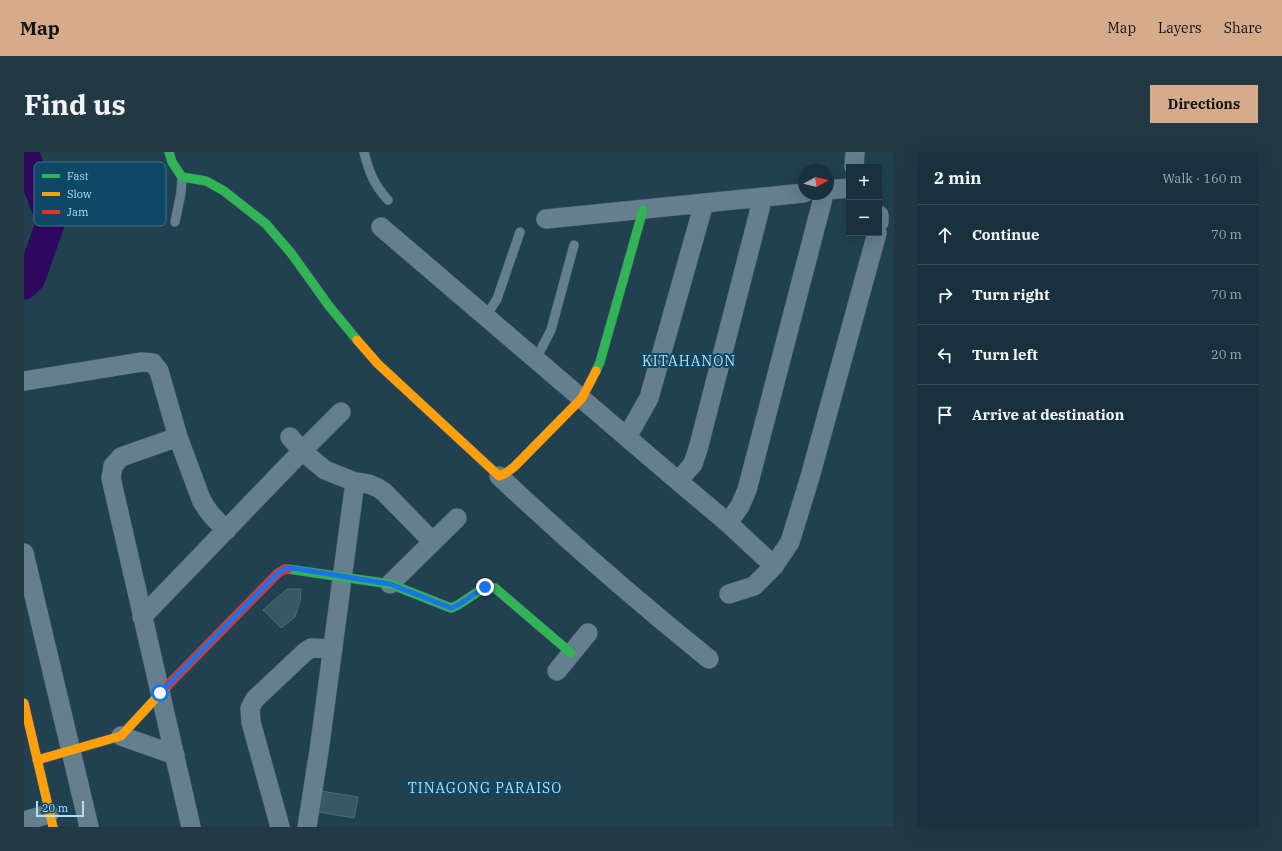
<!DOCTYPE html>
<html lang="en">
<head>
<meta charset="utf-8">
<style>
  :root { --surface:#19313d; --page:#223944; --text:#f1f3f6; --muted:#9fa9b0; --line:#374c57; --accent:#d6ab8b }
  body { margin:0; font-family:"IBM Plex Serif",serif; background:var(--page); color:var(--text) }
  .controls { position:absolute; right:12px; top:12px; display:grid; overflow:hidden; border-radius:0px; box-shadow:0 4px 16px #0002 }
  .controls button { width:36px; height:36px; display:grid; place-items:center; padding:0; border:0; border-bottom:1px solid var(--line); background:var(--surface); color:var(--text); font:20px sans-serif }
  .compass { position:absolute; left:774px; top:12px; width:36px; height:36px; border-radius:50%; background:var(--surface); box-shadow:0 4px 16px #0002; rotate:82deg }
  .scale { position:absolute; left:12px; bottom:10px; width:48px; box-sizing:border-box; padding-left:4px; border:2px solid #badcf2; border-top:0; font-size:11px; line-height:14px; white-space:nowrap; color:#badcf2; -webkit-text-stroke:3px #0d4865; paint-order:stroke }
  .stop { position:absolute; width:12px; height:12px; margin:-9px; border:3px solid #1a73e8; border-radius:50%; background:#fff }
  .stop.end { background:#1a73e8; border-color:#fff; box-shadow:0 1px 4px #0008 }
  .list { margin:0; padding:0; list-style:none }
  h2 { display:flex; justify-content:space-between; align-items:center; height:52px; margin:0; padding:0 16px; font-size:17px }
  h2 small { font-size:13px; font-weight:400; color:var(--muted) }
  .list li { display:grid; grid-template-columns:26px 1fr auto; gap:12px; align-items:center; box-sizing:border-box; height:60px; padding:0 16px; border-top:1px solid var(--line) }
  .list b { display:block; font-size:15px; white-space:nowrap }
  .list em { font-size:13px; font-style:normal; color:var(--muted) }
  .icon { flex:none; width:22px; height:22px; fill:none; stroke:currentColor; stroke-width:2; stroke-linecap:round; stroke-linejoin:round }
  .map { position:relative; flex:none; width:870px; height:675px; overflow:hidden; border-radius:0px }
  header { display:flex; align-items:center; gap:24px; box-sizing:border-box; height:56px; padding:0 20px; background:var(--accent); color:#111 }
  header strong { font-size:19px }
  nav { display:flex; gap:22px; margin-inline-start:auto; font-size:14px }
  .intro { display:flex; align-items:center; justify-content:space-between; box-sizing:border-box; height:96px; padding:0 24px }
  h1 { margin:0; font-size:28px }
  .button { padding:10px 18px; border-radius:0px; background:var(--accent); color:#111; font-size:14px; font-weight:700 }
  main { display:flex; gap:24px; padding:0 24px }
  aside { flex:1; background:var(--surface); border-radius:0px; box-shadow:0 4px 16px #0002 }
  .map>svg:first-child { display:block }
</style>
</head>
<body>
<header>
<strong>Map</strong>
<nav><a>Map</a><a>Layers</a><a>Share</a></nav>
</header>
<div class="intro"><h1>Find us</h1><a class="button">Directions</a></div>
<main>
<div class="map">
<svg width="870" height="675" viewBox="0 0 870 675">
  <rect width="100%" height="100%" fill="#214151"/>
  <g fill="none" stroke-linecap="round" stroke-linejoin="round">
    <path stroke="#2e085e" stroke-width="29" d="M0,133L7,126L27,69L0,0"/>
  </g>
  <path fill="#365964" stroke="#4a6b77" d="M263,437H277L276,449L271,465L257,476L239,458Z
    M297,639L334,645L330,666L294,660Z"/>
  <g fill="none" stroke-linecap="round" stroke-linejoin="round">
    <defs>
      <path id="lane" d="M340,0C345,20 350,33 364,48
        M151,70L157,41L158,25
        M462,164L473,147L496,80
        M512,207L527,178L550,93"/>
      <path id="street" d="M830,15L831,0
        M804,38L825,36
        M855,63V70
        M522,67L780,41
        M357,75L654,329L704,371L750,414
        M0,229L118,210L129,211L135,219L154,285L177,347C183,360 192,369 203,378
        M154,285L97,305L89,314L87,326L167,675
        M266,285L278,299L301,318L331,330L295,599L283,675
        M603,285L625,246L680,51
        M475,324C543,388 613,449 685,507
        M654,329L669,312L674,297L739,45
        M331,330C343,331 351,333 360,340L408,389
        M704,371L716,354L723,338L800,42
        M0,401L65,675
        M366,432L433,366
        M705,442L730,434L750,414L766,390L786,325L853,81
        M118,465L278,299L317,260
        M533,519L564,481
        M97,584L151,603
        M0,669L25,662
        M256,675L227,570L226,556L231,547L281,500L287,496L309,497"/>
      <path id="fast" d="M145,0L148,10L158,25L182,29L200,39L242,72L267,101L305,154L333,188
        M572,219L576,210L619,58
        M264,417L366,432L427,456L434,453L461,435L471,436L547,501"/>
      <path id="slow" d="M333,188L354,212L475,324L482,321L490,315L558,246L572,219
        M0,551L29,675
        M13,608L97,584L144,533"/>
      <path id="jam" d="M144,533L254,421L261,417H264"/>
    </defs>
    <use href="#lane" stroke="#455e6c" stroke-width="10"/>
    <use href="#street" stroke="#455e6c" stroke-width="20"/>
    <use href="#fast" stroke="#455e6c" stroke-width="10"/>
    <use href="#slow" stroke="#455e6c" stroke-width="10"/>
    <use href="#jam" stroke="#455e6c" stroke-width="10"/>
    <use href="#lane" stroke="#657f8e" stroke-width="9"/>
    <use href="#street" stroke="#657f8e" stroke-width="19"/>
    <use href="#fast" stroke="#30b455" stroke-width="9"/>
    <use href="#slow" stroke="#ff9f0a" stroke-width="9"/>
    <use href="#jam" stroke="#e5322d" stroke-width="9"/>
  </g>
  <g fill="none" stroke-linecap="round" stroke-linejoin="round">
    <path stroke="#1a73e8" stroke-width="5" d="M136,541L254,421L260,417L268,416L366,432L427,456L434,453L461,435"/>
  </g>
  <g text-anchor="middle" dominant-baseline="central" stroke-width="4" stroke-linejoin="round" paint-order="stroke">
    <g font-size="14" letter-spacing="1" fill="#badcf2" stroke="#0d4865">
      <text x="665" y="209">KITAHANON</text>
      <text x="461" y="636">TINAGONG PARAISO</text>
    </g>
  </g>
  <rect x="10" y="10" width="132" height="64" rx="6" fill="#0d4865" stroke="#41748f" stroke-width="1"/>
  <rect x="18" y="22" width="18" height="4" fill="#30b455"/>
  <rect x="18" y="40" width="18" height="4" fill="#ff9f0a"/>
  <rect x="18" y="58" width="18" height="4" fill="#e5322d"/>
  <g font-size="11" fill="#badcf2">
    <text x="43" y="28">Fast</text>
    <text x="43" y="46">Slow</text>
    <text x="43" y="64">Jam</text>
  </g>
</svg>
<div class="controls">
<button>+</button>
<button>−</button>
</div>
<svg class="compass" viewBox="-18 -18 36 36"><path d="M0-13l5 13h-10z" fill="#e53935"/><path d="M0 13l5-13h-10z" fill="#9fa9b0"/></svg>
<div class="scale">20 m</div>
<div class="stop" style="left:136px;top:541px"></div>
<div class="stop end" style="left:461px;top:435px"></div>
</div>
<aside>
<h2>2 min<small>Walk · 160 m</small></h2>
<ul class="list">
<li><svg class="icon" aria-label="ahead" viewBox="0 0 24 24"><path d="M12 20V5M6 11l6-6 6 6"/></svg><div><b>Continue</b></div><em>70 m</em></li>
<li><svg class="icon" aria-label="right" viewBox="0 0 24 24"><path d="M7 20v-9h11M14 6l5 5-5 5"/></svg><div><b>Turn right</b></div><em>70 m</em></li>
<li><svg class="icon" aria-label="left" viewBox="0 0 24 24"><path d="M17 20v-9H6M10 6l-5 5 5 5"/></svg><div><b>Turn left</b></div><em>20 m</em></li>
<li><svg class="icon" aria-label="arrive" viewBox="0 0 24 24"><path d="M6 21V4h12l-3 4 3 4H6"/></svg><div><b>Arrive at destination</b></div></li>
</ul>
</aside>
</main>
</body>
</html>
